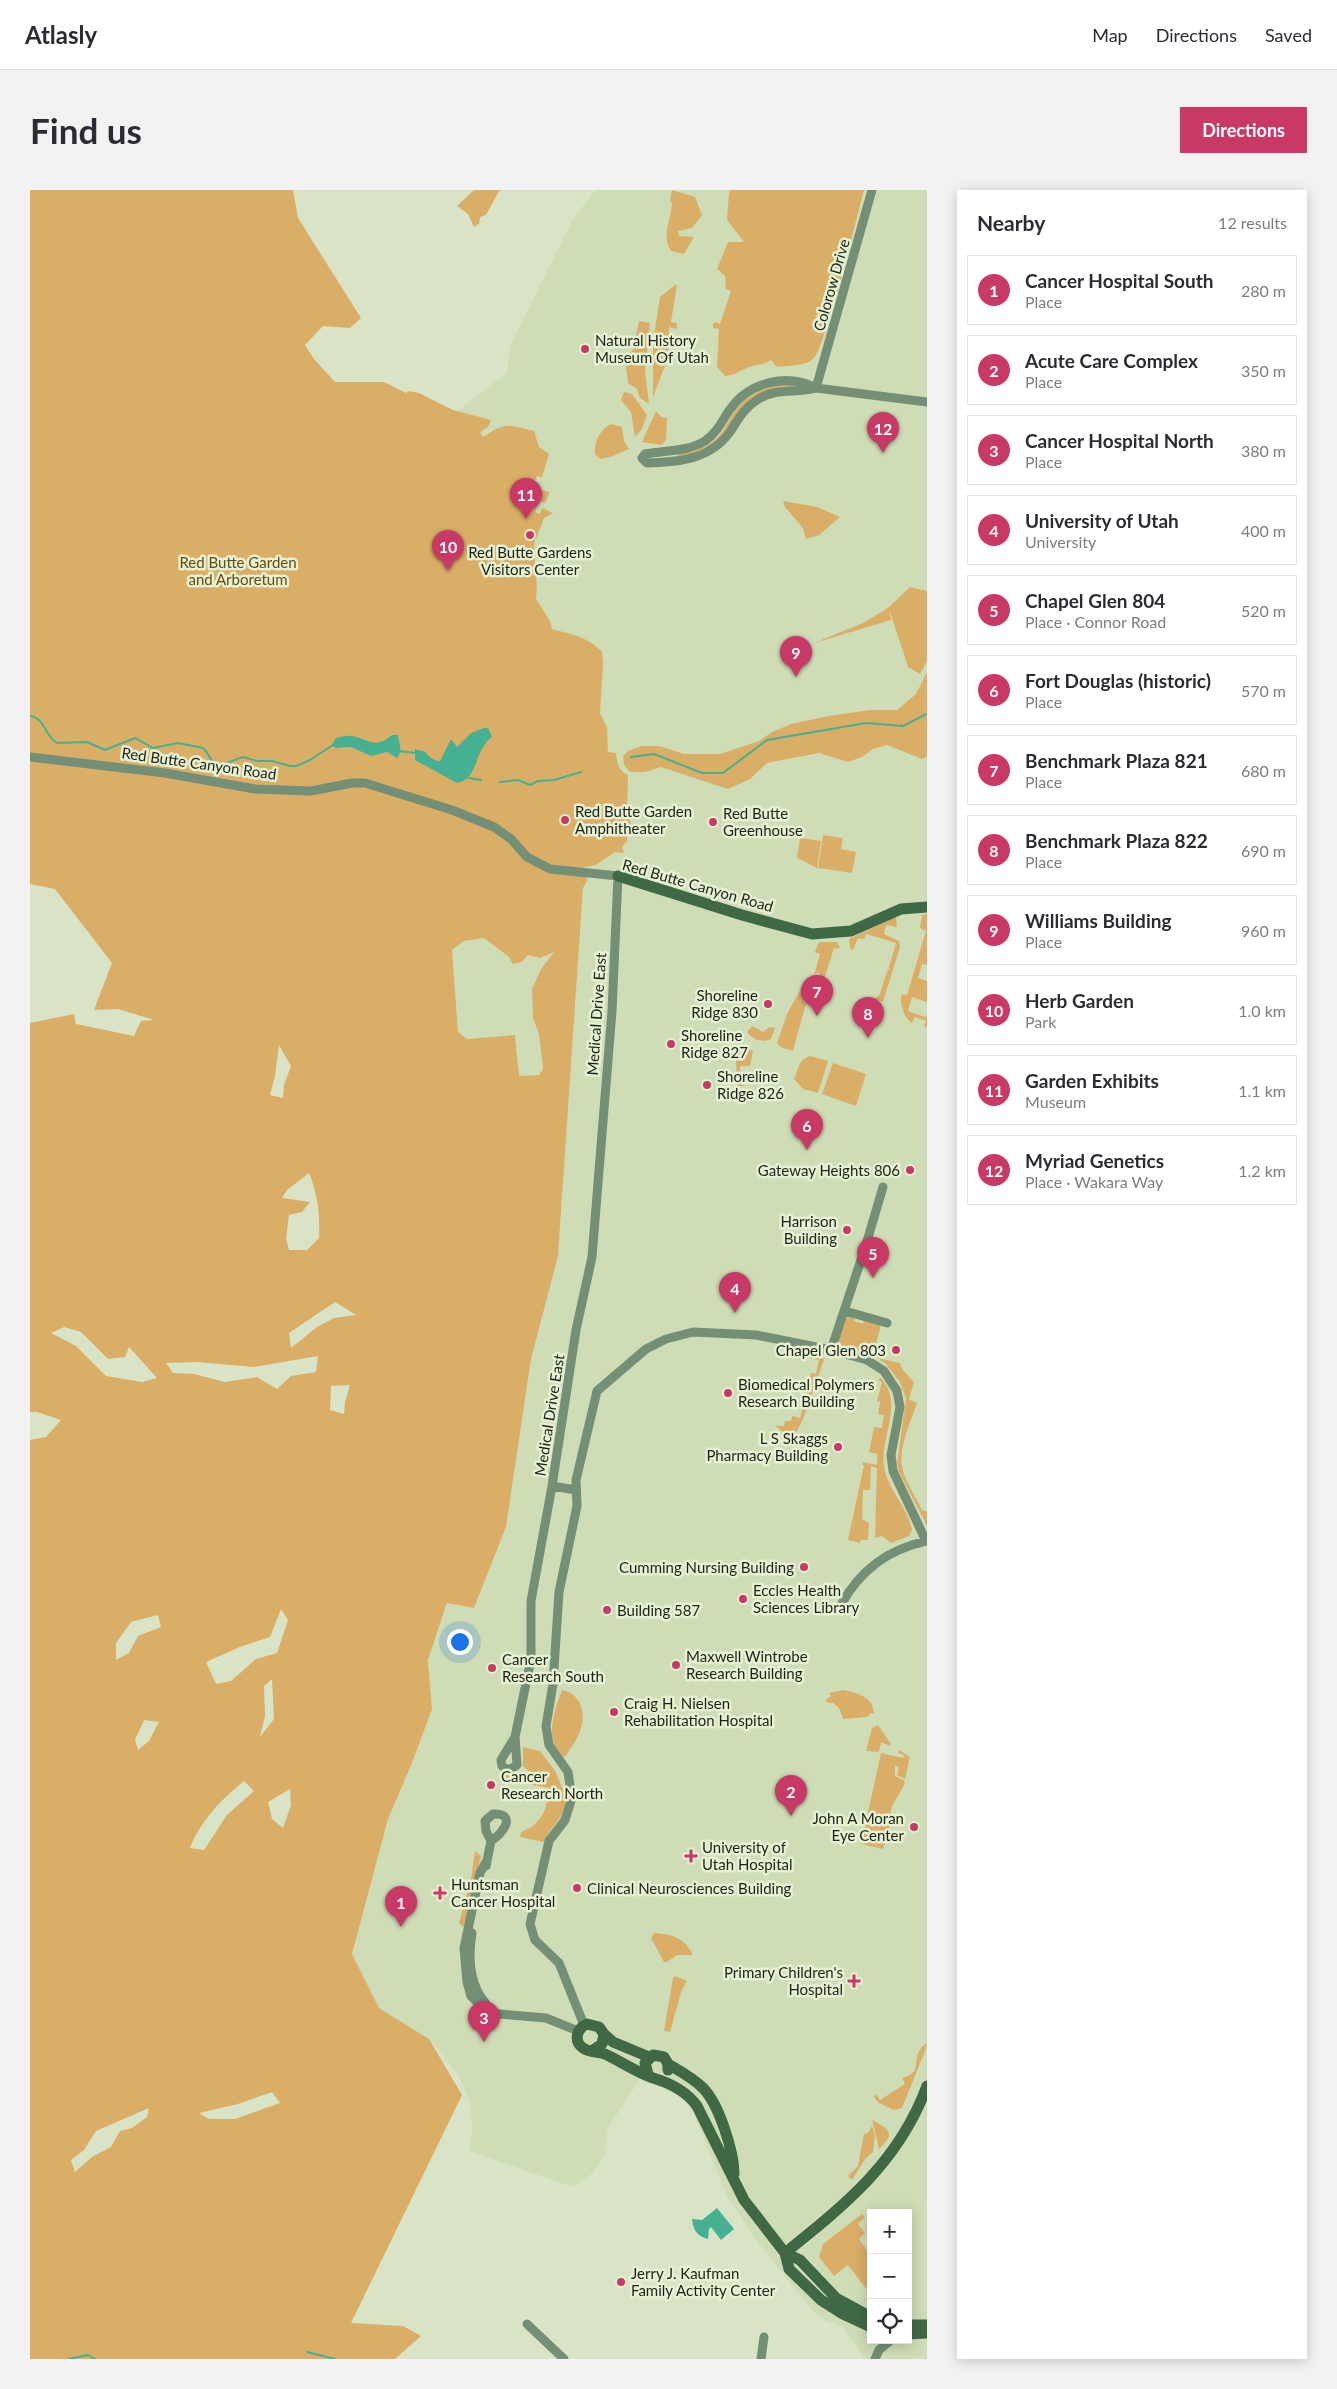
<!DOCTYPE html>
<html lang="en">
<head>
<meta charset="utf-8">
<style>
  :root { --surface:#fff; --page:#f2f2f3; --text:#2b2b33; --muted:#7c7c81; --line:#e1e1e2; --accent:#c83a65 }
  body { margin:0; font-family:Lato,sans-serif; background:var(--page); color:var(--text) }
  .controls { position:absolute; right:15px; bottom:15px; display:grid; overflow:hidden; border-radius:0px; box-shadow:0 2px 12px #0003 }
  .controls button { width:45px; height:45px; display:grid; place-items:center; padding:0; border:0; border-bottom:1px solid var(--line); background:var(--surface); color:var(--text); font:25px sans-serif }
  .you { position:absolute; left:429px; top:1451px; width:18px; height:18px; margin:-12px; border:4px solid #fff; border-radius:50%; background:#1a73e8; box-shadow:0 0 0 8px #1a73e833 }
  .badge { display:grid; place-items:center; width:32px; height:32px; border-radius:50%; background:var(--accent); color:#fff; font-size:16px; font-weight:700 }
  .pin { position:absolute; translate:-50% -41px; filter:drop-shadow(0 1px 2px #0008) }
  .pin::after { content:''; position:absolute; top:26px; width:18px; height:15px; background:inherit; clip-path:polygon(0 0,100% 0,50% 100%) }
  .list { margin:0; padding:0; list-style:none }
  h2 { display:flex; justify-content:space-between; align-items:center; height:65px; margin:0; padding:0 20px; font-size:21px }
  h2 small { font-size:16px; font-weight:400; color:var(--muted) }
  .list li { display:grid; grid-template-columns:32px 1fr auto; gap:15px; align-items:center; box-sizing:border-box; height:70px; margin:0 10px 10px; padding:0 10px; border:1px solid var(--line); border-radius:0px }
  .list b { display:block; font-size:19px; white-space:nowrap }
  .list p { margin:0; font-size:16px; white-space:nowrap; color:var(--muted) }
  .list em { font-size:16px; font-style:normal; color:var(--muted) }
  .icon { flex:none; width:28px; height:28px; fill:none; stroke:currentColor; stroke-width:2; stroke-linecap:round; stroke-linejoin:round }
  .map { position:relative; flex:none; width:897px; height:2169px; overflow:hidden; border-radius:0px }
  header { display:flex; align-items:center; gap:30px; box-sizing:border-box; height:70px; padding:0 25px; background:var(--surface); border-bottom:1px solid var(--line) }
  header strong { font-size:24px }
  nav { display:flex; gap:28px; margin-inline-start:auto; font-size:18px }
  .intro { display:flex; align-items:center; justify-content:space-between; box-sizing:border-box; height:120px; padding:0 30px }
  h1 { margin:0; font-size:35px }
  .button { padding:12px 22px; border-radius:0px; background:var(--accent); color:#fff; font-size:18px; font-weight:700 }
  main { display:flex; gap:30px; padding:0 30px }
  aside { flex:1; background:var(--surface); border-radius:0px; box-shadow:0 2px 12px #0003 }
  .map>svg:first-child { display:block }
</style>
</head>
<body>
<header>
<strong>Atlasly</strong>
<nav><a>Map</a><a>Directions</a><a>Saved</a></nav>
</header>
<div class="intro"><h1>Find us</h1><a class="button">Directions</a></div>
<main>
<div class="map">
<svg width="897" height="2169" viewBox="0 0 897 2169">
  <rect width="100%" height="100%" fill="#d8e4c5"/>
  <path fill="#cfddb6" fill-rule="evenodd" d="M565,0H897V2169H834L812,2136L795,2131L782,2120L723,2046L696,2004L662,1919L652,1908L628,1896L610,1889L578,1938L575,1963L563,1983L543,1997L439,1961L442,1942L441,1914L428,1884L399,1849L349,1818L322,1764L358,1629L382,1573L402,1519L398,1470L418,1413L444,1418L476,1337L501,1169L528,1066L553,697L558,689L437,634L385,253L477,183L481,154L542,31ZM841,2023H878V2150H841Z
    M454,748L479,766V770L496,768L498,765L505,768L524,762L511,779L503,827L509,844L513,879L509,885L489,886L485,845L437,849L428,842L422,760L434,751Z"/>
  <path fill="#dbae67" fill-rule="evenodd" d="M0,0H263L268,28L331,128L320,138L293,136L275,155L284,169L305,192H354L376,203L378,201L389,203L423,220L461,230L458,237L450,242L453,247C477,231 478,235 504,241L509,257L519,264L512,287L507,286L502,298L520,302L515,313L509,311L505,322L510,324L512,318L523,323L514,328L506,349H505C502,368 509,388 506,409L520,431L522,439C540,444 559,447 572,462L573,473L570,523L577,537L578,562L586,563C587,573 588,580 598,585L597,621L603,640L598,641L597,651L592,657L594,663L585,662L566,675L546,679L558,689L553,698L528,1066L501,1169L476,1337L444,1418L417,1413L398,1470L402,1519L382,1573L358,1629L322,1764L349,1818L399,1849L432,1905L321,2133L373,2136L391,2146L365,2169H0V1250L16,1247L31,1230L7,1222H0V833L44,824L46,834L104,846L111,831L124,830L88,819L64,820L82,773L25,699L0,694ZM454,748L478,766L483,774L492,772L498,765L510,768L524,762L511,779L502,799L503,828L509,844L513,879L509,885L489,886L485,845L437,849L428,842L422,760L434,751ZM249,855L261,876L254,895L253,908L240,905L245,886ZM279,983C288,1005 290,1025 289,1048L277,1060H259L256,1048L259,1025L272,1022L280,1012L252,1008L257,1000ZM305,1112L326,1125L304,1128L287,1137L261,1158L259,1143ZM34,1137L51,1142L78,1169L95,1167L99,1157L127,1188L112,1192L76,1186L46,1156L21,1143ZM288,1166L286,1182L261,1186L247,1199L227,1187L195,1192L164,1184L143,1183L136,1173L167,1172L224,1177ZM320,1195L315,1212L314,1224L300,1220L301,1196ZM251,1419L258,1430L247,1463L226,1469L201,1491L186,1494L176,1472L212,1456L240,1447ZM128,1425L131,1437L108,1446L99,1463L86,1470V1453L101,1432ZM242,1489L244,1529L230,1547L235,1526L234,1496ZM114,1530L129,1532L119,1551L108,1560L105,1550ZM214,1591L224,1601L197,1625L174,1660L160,1658C171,1630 191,1610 214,1591ZM260,1599L261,1615L253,1638L242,1629L238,1612ZM242,1902L250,1913L205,1929H179L169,1923L208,1914ZM119,1918L117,1927L102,1938L90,1941L81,1957L62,1967L45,1982L41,1970L54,1960L66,1941Z
    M444,0H472L469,1L456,25L450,27L449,34L444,37L438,24L427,16Z
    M642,0L665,7L672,25L662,38L648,41L649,46L664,47L654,64L641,61C631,46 641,30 642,14L640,10Z
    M701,0H834L807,104L796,119L785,126L796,138C784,176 786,173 747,177L741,170C734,175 730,174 722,176C712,179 706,185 695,186L687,177L689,139L683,138V135L685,132L690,134L701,101L696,99L695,86L687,79L698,52H714L697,30L699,3Z
    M645,95H647L641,132L647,133V139L639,137L638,168L623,207V152L630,107Z
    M609,131L620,133L615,181L619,214L610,208L607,199L598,193L596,177L601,170L596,166L603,160Z
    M746,195H775L740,201L694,247L675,261L647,267L648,264C665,262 682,256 692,242C698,234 702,223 709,216C719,205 732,199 746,195Z
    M594,202L602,204L617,225L612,239L605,247L601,222L591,210Z
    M626,221L631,227L637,228L636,250L631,255L612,252Z
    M581,234L592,237L594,251L599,259L580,267L570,269L565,264C563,253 571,238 581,234Z
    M753,311L787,317L810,327L789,345L776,349L773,338L755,317Z
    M880,397L897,401V471L890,484L878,477L859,419L861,430L784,453L833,433L858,418Z
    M897,482V567L892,569L857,555L843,559L832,567L818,572L789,563L737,573L720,589L698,599L631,577L615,582H600L594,575L593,566L598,561L612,556H629L654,564H690L729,551L742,542L761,534L799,526L840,520H867L886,504Z
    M793,645L813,648L811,659L826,662L822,683L788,678Z
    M770,648L791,651L787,678L767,668Z
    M897,724V775L892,774L888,788L897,791V812L882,807L878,821L895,827L897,825V838L894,836L896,831L885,827L882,833C874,828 869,813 872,804L877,805L896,741L890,738L892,725Z
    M866,727L867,737L856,735L854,744L869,751L870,757L853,812L843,809L849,806L858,779L860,780L859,777L866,753L836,744L834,749L828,748L823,760L820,758L819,749Z
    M789,752H807L810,757L808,759L804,758L793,793L790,784L788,782L784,785L790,764L785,762Z
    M778,787L782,788L773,811L776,814C772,829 767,845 763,861L750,857L747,853L758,822Z
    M722,836L733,842L740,837L745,838L741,849C731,853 724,850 717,842Z
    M719,859L723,861L720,876H710V894L716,896H707L706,867L710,862Z
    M780,866L798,871L788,903L773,899L764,889C769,878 768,870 780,866Z
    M803,873L836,884L826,916L792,904Z
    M821,1126L825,1128L824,1131L833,1134L834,1130L851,1135L845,1157L849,1158L852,1169L870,1173L872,1179L884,1192L879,1209L887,1213C880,1234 867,1259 873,1281C877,1294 886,1307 892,1320L897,1321V1336L869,1282L867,1273L876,1209L870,1192L855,1173L846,1167L809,1157L811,1154L808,1153L815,1129Z
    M770,1163L793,1168L794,1170L773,1229L763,1249L745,1236H754L755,1231H761L762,1226L770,1228L781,1183L786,1184L789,1170L775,1167L773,1171L771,1172L769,1169Z
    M850,1187C875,1213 850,1246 854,1276C857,1299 878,1317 882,1340L879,1346L861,1353L852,1346L845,1348L847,1278L841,1276L840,1300H833L832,1329L839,1333L838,1350H831L830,1353L818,1350L834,1275H832L833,1272L847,1275V1264L839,1262L844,1237L852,1238L854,1225L848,1224L850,1212L847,1211L852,1192L849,1191Z
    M532,1500C551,1503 557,1525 550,1541C547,1550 541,1557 536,1566L533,1567C513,1550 525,1519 532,1500Z
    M813,1500C827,1503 844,1507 844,1524L841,1523L837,1527L813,1529L809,1518L803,1513H798L796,1510L801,1506L799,1503Z
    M848,1535L861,1554L860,1556L851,1552L849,1562L836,1561L842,1538Z
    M493,1557L510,1561L526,1582L532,1598H538C538,1628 524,1630 514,1652L490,1647L491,1642C511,1635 518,1619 519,1598L471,1589L472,1584L482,1586L491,1581C499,1586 502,1592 512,1595L508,1582L503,1585L493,1576Z
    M869,1560L880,1567L875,1589L867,1585L869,1577L865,1576V1586L875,1591C873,1601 864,1609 861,1620C859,1632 861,1641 856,1652L853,1651V1646L850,1645L848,1652L855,1653L853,1659L831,1654L851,1563L873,1568L874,1565L868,1563Z
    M445,1661L451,1666L436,1732L433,1737L429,1733L441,1689Z
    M624,1743C642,1744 655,1748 663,1765H647L637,1772H634L621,1748Z
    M645,1786L657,1791L651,1802L640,1842L634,1841L643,1788Z
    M897,1852L895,1861L872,1918L864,1920L849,1913L844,1907L846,1904L850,1910L875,1894L872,1888C891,1883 883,1875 889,1861C891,1857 895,1855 897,1852Z
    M842,1930C860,1940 866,1943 849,1959Z
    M842,1936L845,1946L843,1962L835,1969L822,1990L818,1986L828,1976L834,1944L838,1943Z
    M832,2024L835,2027L828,2034L835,2043L829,2049L841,2066V2105L818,2075L804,2086L789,2067L793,2054Z"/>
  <path fill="#46b192" d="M454,538H458L462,546C459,550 454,554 452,559C444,573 445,589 427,593L385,570V559L395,562L406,573H409L421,549L427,557L441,543Z
    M362,545H368L371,562L367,568L357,562L341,566L321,557L306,558L302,555L306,548C310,547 317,545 322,546C339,549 344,560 362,545Z
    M687,2018L704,2039L691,2050L681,2037L679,2039L678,2049C667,2046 663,2040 662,2029L672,2030Z"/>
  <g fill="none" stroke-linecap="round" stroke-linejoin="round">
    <path stroke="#46b192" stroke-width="2" d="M0,526C15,528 15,546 27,553L57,552L75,560L105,548L123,558L148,553L173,558C178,562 178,567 183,571C193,579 203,569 213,567L227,571H242L260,576H266L280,570L303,555
      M369,561L385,563
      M601,567L624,564L672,583H693L737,550L836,533L873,536L897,524
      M400,569L410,573
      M439,588L451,590
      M470,592L488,590L500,595L508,591L524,590L551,582
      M277,2162L305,2169
      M39,2169L58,2165L65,2169"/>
    <path stroke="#738f76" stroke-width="9" d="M786,198C766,204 746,197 727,210C714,218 708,230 700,242C680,270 648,272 617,273L612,268L615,264C636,260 657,262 675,251C688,242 692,230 701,218C720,192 757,183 786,198L897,212
      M786,198L842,0
      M0,567L135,583L225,599L281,601L322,593H335L422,620L464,637L481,649L497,667L520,679L588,686L582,821L562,1067L546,1140L522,1296L501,1411V1469L485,1547L487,1575L479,1580L472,1576L471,1570L485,1547
      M815,1121L857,1133
      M801,1160L835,1058L853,997
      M522,1296L546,1300
      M811,1415C830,1380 859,1359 897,1351
      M456,1672L450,1683L434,1758L437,1792L441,1806L455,1820L470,1824L516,1828L548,1841
      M456,1676L461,1651C474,1643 487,1623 463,1624L455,1631L456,1641L461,1651
      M442,1743C439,1761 439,1783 447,1800C450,1807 456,1813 460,1820
      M554,1835L529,1773L505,1750L500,1734L519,1651L535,1630L542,1608L538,1582L519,1555L516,1536L523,1494L529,1402L547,1316L546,1290L567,1201L616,1159L636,1149L663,1142L726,1145L801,1160L837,1170L854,1181L867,1201L870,1217L861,1265L863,1281L896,1351
      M497,2134L534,2169
      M731,2169L734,2147
      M845,2169L849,2160L861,2150"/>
    <path stroke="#3f6945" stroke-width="11" d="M588,686L712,725L782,744L821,741L871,719L897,717
      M574,1844L583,1852L619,1867
      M563,1860L572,1854L574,1844L569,1837L557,1834C547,1838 543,1851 553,1858C558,1862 568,1862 575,1864C590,1871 608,1883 623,1888C640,1893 657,1902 667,1916L714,2010L755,2063L759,2079L791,2110L813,2124L841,2137
      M638,1874C650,1881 663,1888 673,1898C689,1914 704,1962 704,1984
      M618,1884L615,1873L623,1865L634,1867L638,1874V1880
      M755,2063C816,2014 869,1972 897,1896
      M755,2063L770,2070L806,2108L841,2127
      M878,2135H897
      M878,2144L897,2143"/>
  </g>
  <g fill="#c83a65" stroke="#e5f1d2" stroke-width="2">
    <circle cx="555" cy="159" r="5"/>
    <circle cx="500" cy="345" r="5"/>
    <circle cx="535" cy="630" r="5"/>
    <circle cx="683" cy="632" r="5"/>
    <circle cx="738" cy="814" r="5"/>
    <circle cx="641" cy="854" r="5"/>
    <circle cx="677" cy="895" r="5"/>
    <circle cx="880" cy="980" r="5"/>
    <circle cx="817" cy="1040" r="5"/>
    <circle cx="866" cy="1160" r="5"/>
    <circle cx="698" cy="1203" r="5"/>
    <circle cx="808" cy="1257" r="5"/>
    <circle cx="774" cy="1377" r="5"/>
    <circle cx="713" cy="1409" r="5"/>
    <circle cx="577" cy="1420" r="5"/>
    <circle cx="646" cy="1475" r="5"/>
    <circle cx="462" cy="1478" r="5"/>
    <circle cx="584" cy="1522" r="5"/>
    <circle cx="461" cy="1595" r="5"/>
    <circle cx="884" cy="1637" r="5"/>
    <path d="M658.5 1658.5h5v5h5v5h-5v5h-5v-5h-5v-5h5z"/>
    <circle cx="547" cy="1698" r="5"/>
    <path d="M407.5 1695.5h5v5h5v5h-5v5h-5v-5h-5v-5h5z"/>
    <path d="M821.5 1783.5h5v5h5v5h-5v5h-5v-5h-5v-5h5z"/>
    <circle cx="591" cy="2092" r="5"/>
  </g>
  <g text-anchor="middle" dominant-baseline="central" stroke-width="5" stroke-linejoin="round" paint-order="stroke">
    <g font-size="15" fill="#1d2216" stroke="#e5f1d2">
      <text transform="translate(801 95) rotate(-74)">Colorow Drive</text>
      <text transform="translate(169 573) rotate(8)">Red Butte Canyon Road</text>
      <text transform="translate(668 695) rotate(16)">Red Butte Canyon Road</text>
      <text transform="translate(566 824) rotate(-86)">Medical Drive East</text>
      <text transform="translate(519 1225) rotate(-81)">Medical Drive East</text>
    </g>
    <g font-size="15" fill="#1d2216" stroke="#e5f1d2" text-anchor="start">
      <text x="565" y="150">Natural History<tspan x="565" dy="17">Museum Of Utah</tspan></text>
      <text x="500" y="362" text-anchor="middle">Red Butte Gardens<tspan x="500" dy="17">Visitors Center</tspan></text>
      <text x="545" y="621">Red Butte Garden<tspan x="545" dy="17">Amphitheater</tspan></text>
      <text x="693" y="623">Red Butte<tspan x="693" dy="17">Greenhouse</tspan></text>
      <text x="728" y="805" text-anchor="end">Shoreline<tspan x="728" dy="17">Ridge 830</tspan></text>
      <text x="651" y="845">Shoreline<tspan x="651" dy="17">Ridge 827</tspan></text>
      <text x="687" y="886">Shoreline<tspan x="687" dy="17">Ridge 826</tspan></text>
      <text x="870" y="980" text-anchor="end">Gateway Heights 806</text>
      <text x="807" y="1031" text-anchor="end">Harrison<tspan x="807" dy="17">Building</tspan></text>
      <text x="856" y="1160" text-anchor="end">Chapel Glen 803</text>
      <text x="708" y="1194">Biomedical Polymers<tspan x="708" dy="17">Research Building</tspan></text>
      <text x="798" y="1248" text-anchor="end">L S Skaggs<tspan x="798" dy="17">Pharmacy Building</tspan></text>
      <text x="764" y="1377" text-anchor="end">Cumming Nursing Building</text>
      <text x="723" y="1400">Eccles Health<tspan x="723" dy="17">Sciences Library</tspan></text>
      <text x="587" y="1420">Building 587</text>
      <text x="656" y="1466">Maxwell Wintrobe<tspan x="656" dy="17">Research Building</tspan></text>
      <text x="472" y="1469">Cancer<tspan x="472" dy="17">Research South</tspan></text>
      <text x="594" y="1513">Craig H. Nielsen<tspan x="594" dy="17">Rehabilitation Hospital</tspan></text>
      <text x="471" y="1586">Cancer<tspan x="471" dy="17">Research North</tspan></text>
      <text x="874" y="1628" text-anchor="end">John A Moran<tspan x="874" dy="17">Eye Center</tspan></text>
      <text x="672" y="1657">University of<tspan x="672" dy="17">Utah Hospital</tspan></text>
      <text x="421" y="1694">Huntsman<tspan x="421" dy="17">Cancer Hospital</tspan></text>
      <text x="557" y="1698">Clinical Neurosciences Building</text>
      <text x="813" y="1782" text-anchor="end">Primary Children's<tspan x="813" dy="17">Hospital</tspan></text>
      <text x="601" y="2083">Jerry J. Kaufman<tspan x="601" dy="17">Family Activity Center</tspan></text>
    </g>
    <g font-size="15" fill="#6a4a0f" stroke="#e5f1d2">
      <text x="208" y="372">Red Butte Garden<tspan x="208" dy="17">and Arboretum</tspan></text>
    </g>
  </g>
</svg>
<div class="controls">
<button>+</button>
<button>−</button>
<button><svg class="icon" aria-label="locate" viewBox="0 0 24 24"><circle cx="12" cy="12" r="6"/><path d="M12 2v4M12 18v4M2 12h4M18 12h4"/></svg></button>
</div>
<div class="you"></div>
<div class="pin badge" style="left:371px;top:1737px">1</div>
<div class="pin badge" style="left:761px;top:1626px">2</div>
<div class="pin badge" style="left:454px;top:1852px">3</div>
<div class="pin badge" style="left:705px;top:1123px">4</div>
<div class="pin badge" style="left:843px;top:1088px">5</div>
<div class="pin badge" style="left:777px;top:960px">6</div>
<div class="pin badge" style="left:787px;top:826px">7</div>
<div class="pin badge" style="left:838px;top:848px">8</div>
<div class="pin badge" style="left:766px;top:487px">9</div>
<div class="pin badge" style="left:418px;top:381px">10</div>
<div class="pin badge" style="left:496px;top:329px">11</div>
<div class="pin badge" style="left:853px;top:263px">12</div>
</div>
<aside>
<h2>Nearby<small>12 results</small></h2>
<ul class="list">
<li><span class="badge">1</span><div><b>Cancer Hospital South</b><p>Place</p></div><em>280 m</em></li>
<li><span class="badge">2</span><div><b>Acute Care Complex</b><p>Place</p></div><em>350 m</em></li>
<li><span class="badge">3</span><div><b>Cancer Hospital North</b><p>Place</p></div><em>380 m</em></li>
<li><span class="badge">4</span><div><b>University of Utah</b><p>University</p></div><em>400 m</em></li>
<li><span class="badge">5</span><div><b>Chapel Glen 804</b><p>Place · Connor Road</p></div><em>520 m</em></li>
<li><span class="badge">6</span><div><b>Fort Douglas (historic)</b><p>Place</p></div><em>570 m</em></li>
<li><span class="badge">7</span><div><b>Benchmark Plaza 821</b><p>Place</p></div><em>680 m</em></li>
<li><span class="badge">8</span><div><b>Benchmark Plaza 822</b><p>Place</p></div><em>690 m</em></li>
<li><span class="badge">9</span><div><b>Williams Building</b><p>Place</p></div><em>960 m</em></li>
<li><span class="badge">10</span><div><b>Herb Garden</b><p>Park</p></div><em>1.0 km</em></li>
<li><span class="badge">11</span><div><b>Garden Exhibits</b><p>Museum</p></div><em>1.1 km</em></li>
<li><span class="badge">12</span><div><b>Myriad Genetics</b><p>Place · Wakara Way</p></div><em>1.2 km</em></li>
</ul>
</aside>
</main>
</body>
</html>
